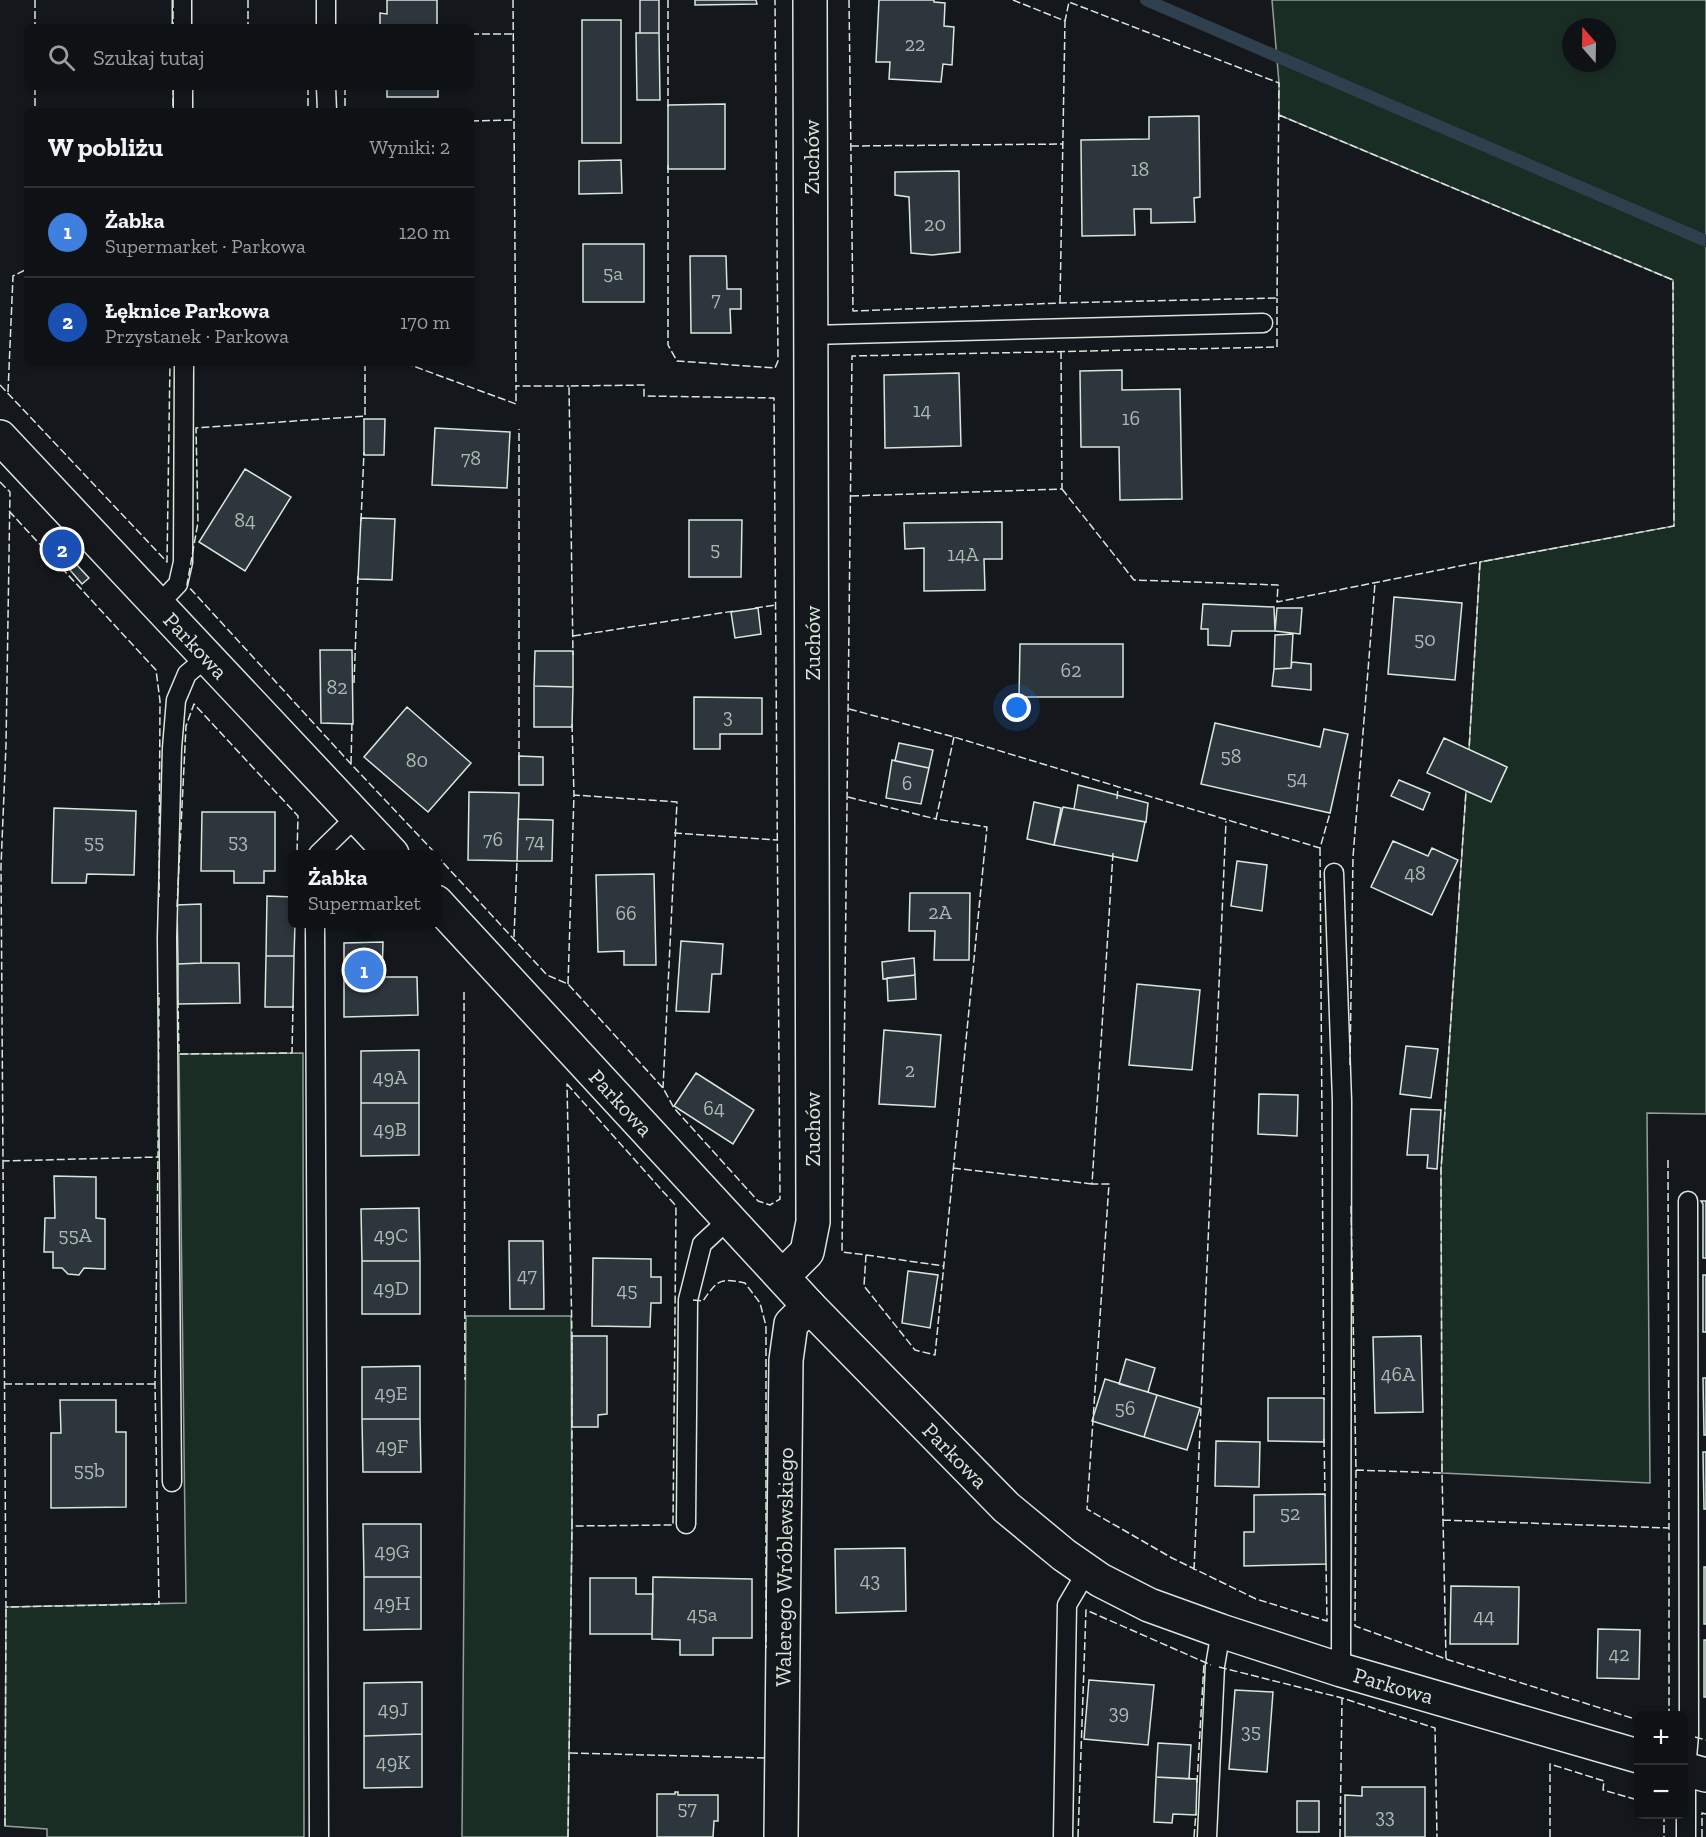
<!DOCTYPE html>
<html lang="pl">
<head>
<meta charset="utf-8">
<style>
  :root { --surface:#0f1215; --page:#181b1e; --text:#f1f3f6; --muted:#9b9ea0; --line:#2f3234; --accent:#0b8043 }
  body { margin:0; font-family:"Zilla Slab",serif; background:var(--page); color:var(--text) }
  .controls { position:absolute; right:18px; bottom:18px; display:grid; overflow:hidden; border-radius:9px; box-shadow:0 3px 9px #0003 }
  .controls button { width:54px; height:54px; display:grid; place-items:center; padding:0; border:0; border-bottom:2px solid var(--line); background:var(--surface); color:var(--text); font:30px sans-serif }
  .compass { position:absolute; left:1562px; top:18px; width:54px; height:54px; border-radius:50%; background:var(--surface); box-shadow:0 3px 9px #0003; rotate:340deg }
  .you { position:absolute; left:1017px; top:708px; width:21px; height:21px; margin:-15px; border:4px solid #fff; border-radius:50%; background:#1a73e8; box-shadow:0 0 0 9px #1a73e833 }
  .badge { display:grid; place-items:center; width:39px; height:39px; border-radius:50%; background:var(--accent); color:#fff; font-size:20px; font-weight:700 }
  .pin { position:absolute; translate:-50% -50%; border:3px solid #fff; box-shadow:0 2px 6px #0006 }
  .popup { position:absolute; left:288px; top:850px; width:153px; height:78px; box-sizing:border-box; display:grid; place-content:center; border-radius:9px; background:var(--surface); filter:drop-shadow(0 2px 4px #0005); font-size:20px; white-space:nowrap; color:var(--muted) }
  .popup b { font-size:22px; color:var(--text) }
  .popup::after { content:''; position:absolute; left:50%; top:100%; margin-left:-12px; border:12px solid transparent; border-top-color:var(--surface) }
  .list { margin:0; padding:0; list-style:none }
  h2 { display:flex; justify-content:space-between; align-items:center; height:78px; margin:0; padding:0 24px; font-size:26px }
  h2 small { font-size:20px; font-weight:400; color:var(--muted) }
  .list li { display:grid; grid-template-columns:39px 1fr auto; gap:18px; align-items:center; box-sizing:border-box; height:90px; padding:0 24px; border-top:2px solid var(--line) }
  .list b { display:block; font-size:22px; white-space:nowrap }
  .list p { margin:0; font-size:20px; white-space:nowrap; color:var(--muted) }
  .list em { font-size:20px; font-style:normal; color:var(--muted) }
  .icon { flex:none; width:33px; height:33px; fill:none; stroke:currentColor; stroke-width:2; stroke-linecap:round; stroke-linejoin:round }
  .map { position:relative; flex:none; width:1706px; height:1837px; overflow:hidden }
  .search { position:absolute; background:var(--surface); box-shadow:0 3px 9px #0003; left:24px; top:24px; width:450px; height:66px; display:flex; align-items:center; gap:15px; box-sizing:border-box; padding:0 21px; border-radius:9px; color:var(--muted); font-size:22px }
  .panel { position:absolute; background:var(--surface); box-shadow:0 3px 9px #0003; left:24px; top:108px; width:450px; height:258px; border-radius:9px }
  .map>svg:first-child { display:block }
</style>
</head>
<body>
<div class="map">
<svg width="1706" height="1837" viewBox="0 0 1706 1837">
  <rect width="100%" height="100%" fill="#14181c"/>
  <path fill="#1a2d24" stroke="#939e99" stroke-width="1.5" fill-rule="evenodd" d="M1272,0H1706V1114L1647,1113L1650,1483L1442,1473L1441,1170L1466,791L1491,801L1507,767L1469,750L1480,562L1674,526L1673,280L1279,115V83ZM1571,27H1607V63H1571Z
    M303,1053L304,1837H47V1829L5,1826L6,1607L186,1603L179,1054Z
    M466,1316H571L572,1526L568,1837H462Z"/>
  <g fill="none" stroke-linecap="round" stroke-linejoin="round">
    <path stroke="#2f3f4d" stroke-width="12" d="M1146,0L1706,241"/>
  </g>
  <path fill="#2c363c" stroke="#d8e6dc" stroke-width="1.5" d="M387,0H437V27H380V13L387,14Z
    M640,0H659V33H640Z
    M695,0H756L757,4L695,5Z
    M879,0H934V2L945,3L944,26L954,27L952,65L943,64L941,82L889,79L890,62H876Z
    M582,20H621V143H582Z
    M636,33H659L660,100H637Z
    M387,87H438V97H387Z
    M725,104V169H668V105Z
    M1199,116L1200,197L1194,198L1195,222L1151,223V209H1134L1135,235L1082,236L1081,140L1149,139V117Z
    M621,160L622,193L579,194V161Z
    M959,171L960,252L932,255L911,253L909,197L895,195V172Z
    M583,244H644V302H583Z
    M690,256H726L727,289H741V309H730L731,333H691Z
    M1122,370V390L1180,389L1182,499L1120,500L1119,447H1081L1080,371Z
    M959,373L961,446L885,448L884,375Z
    M364,419H385L384,455H364Z
    M435,428L510,432L507,488L432,485Z
    M245,469L291,497L245,571L199,542Z
    M361,518L395,519L392,580L358,579Z
    M689,520H742L741,577H689Z
    M1002,522V559H984L985,590L924,591V548L905,549L904,523Z
    M76,564L89,578L82,584L70,570Z
    M1394,597L1462,603L1455,680L1388,674Z
    M1203,604L1274,607L1275,631H1232L1230,646L1208,645V629H1201Z
    M758,608L761,634L735,638L731,612Z
    M1277,608H1302L1300,634L1275,631Z
    M1293,634L1291,668L1274,669L1275,635Z
    M1020,644H1123V697H1019Z
    M320,650H352L353,724L321,723Z
    M535,651H573V687L534,686Z
    M1292,662L1311,664V690L1272,686L1274,669L1291,668Z
    M534,686L573,687L572,727H534Z
    M694,697L762,698V734H720V749H694Z
    M407,707L471,763L428,812L364,757Z
    M1215,723L1320,747L1324,729L1348,734L1330,813L1201,784Z
    M1444,738L1507,767L1491,802L1427,773Z
    M899,743L933,750L929,768L895,761Z
    M519,756L543,757V785H519Z
    M892,760L929,768L921,804L886,798Z
    M1399,780L1430,793L1423,810L1391,796Z
    M1078,785L1148,803L1146,822L1074,809Z
    M469,792L519,793L517,861L468,860Z
    M1034,802L1061,808L1054,845L1027,839Z
    M1063,807L1145,822L1137,861L1054,845Z
    M54,808L136,811L134,875L87,874L86,883H52Z
    M202,812H275V871H264V883H234V871H201Z
    M518,819L553,820L552,861H517Z
    M1393,841L1428,856L1432,848L1458,860L1432,915L1371,887Z
    M1237,861L1267,865L1262,911L1231,906Z
    M654,874L656,965H624V951L598,952L596,875Z
    M910,893H970L969,960H934L935,931H909Z
    M267,896L292,897V924H295L294,956H266Z
    M201,904V963L178,964L177,905Z
    M681,941L723,944L721,974H712L709,1012L676,1011Z
    M383,942L382,977H417L418,1015L344,1017V943Z
    M266,956H294L293,1007H265Z
    M914,958L915,975L883,979L882,962Z
    M201,963H239L240,1003L178,1004V964Z
    M915,975L916,999L888,1001L887,978Z
    M1137,984L1200,990L1192,1070L1129,1065Z
    M884,1030L941,1035L935,1107L879,1104Z
    M1406,1046L1438,1049L1431,1098L1400,1094Z
    M419,1050V1103H361V1051Z
    M696,1073L754,1110L733,1144L674,1106Z
    M1259,1094L1298,1095L1297,1136L1258,1134Z
    M361,1103H419V1155L361,1156Z
    M1411,1109L1441,1110L1437,1169L1427,1168L1428,1155H1407Z
    M54,1176L96,1177V1218L105,1219V1269L84,1268L79,1275L68,1274L62,1268H53V1252H44L45,1218H55Z
    M1701,1201H1706V1258H1703V1204Z
    M419,1208L420,1261H362L361,1209Z
    M509,1241H543L544,1309H510Z
    M593,1258L651,1259V1277H661V1303H651L650,1327L592,1326Z
    M362,1261H420V1314H362Z
    M908,1271L938,1275L930,1328L902,1323Z
    M1703,1275H1706V1332H1703Z
    M572,1336H607V1414L598,1415V1427H572Z
    M1421,1336L1423,1412L1375,1413L1373,1337Z
    M1126,1359L1155,1368L1148,1392L1119,1384Z
    M420,1366V1419H362V1367Z
    M1703,1378H1706V1435H1704Z
    M1105,1379L1157,1395L1144,1437L1092,1421Z
    M1157,1395L1200,1408L1187,1450L1144,1437Z
    M1268,1398H1324V1442L1268,1441Z
    M60,1400H116V1432H126V1507L51,1508V1433H61Z
    M362,1419H420L421,1472H363Z
    M1216,1441L1260,1442L1259,1487L1215,1486Z
    M1703,1452H1706V1509H1704Z
    M1325,1494L1326,1564L1244,1566V1532H1254V1495Z
    M363,1524H421V1577H364Z
    M905,1548L906,1611L836,1613L835,1549Z
    M1704,1567H1706V1624H1704Z
    M364,1577H421V1629L364,1630Z
    M653,1577L752,1579V1638H713V1655H680V1640L652,1639Z
    M590,1578H636V1594H653L652,1634H590Z
    M1451,1586L1519,1587L1518,1644H1450Z
    M1598,1629L1640,1630L1639,1679L1597,1678Z
    M1704,1640H1706V1697H1704Z
    M1089,1680L1154,1685L1148,1745L1084,1739Z
    M422,1682V1734L364,1736V1683Z
    M1235,1690L1273,1692L1267,1772L1229,1769Z
    M422,1734V1787L364,1788V1736Z
    M1158,1743L1191,1745L1189,1779L1156,1777Z
    M1156,1777L1197,1779L1196,1815L1173,1814L1172,1823L1154,1822Z
    M1362,1787H1425V1837H1345V1795L1362,1796Z
    M675,1792H678V1795H718V1821H714L713,1837H657V1794H675Z
    M1297,1801H1319V1832H1297Z"/>
  <g fill="none" stroke-linecap="round" stroke-linejoin="round">
    <defs>
      <path id="lane" d="M182,0V27
        M326,0V27
        M183,87V111
        M326,87L327,111
        M811,335L1263,323
        M157,606L178,584L183,562L184,363
        M318,854L357,816
        M1334,873L1342,1101L1341,1670
        M315,924L319,1837
        M172,1482L167,937L172,748L176,700L187,674L206,658
        M686,1524L688,1300L702,1244L729,1219
        M1063,1837L1067,1605L1087,1571
        M1207,1837L1215,1666L1221,1631
        M1686,1837V1769L1689,1735L1688,1201"/>
      <g id="street">
        <path id="s1" d="M0,437L392,854"/>
        <path id="s2" d="M436,902L809,1306L1006,1507L1064,1555L1100,1580L1149,1605L1221,1631L1341,1670L1638,1756"/>
        <path d="M783,1276L807,1252L813,1222L810,0"/>
        <path d="M1684,1769L1706,1775"/>
        <path id="s3" d="M781,1837L786,1360L791,1324L809,1306"/>
      </g>
    </defs>
    <use href="#lane" stroke="#d8e6dc" stroke-width="21"/>
    <use href="#street" stroke="#d8e6dc" stroke-width="36"/>
    <use href="#lane" stroke="#14181c" stroke-width="18"/>
    <use href="#street" stroke="#14181c" stroke-width="33"/>
    <path stroke="#d8e6dc" stroke-width="1.5" stroke-dasharray="8 3" stroke-linecap="butt" d="M35,0V27
      M173,0V27
      M248,0V27
      M513,0L514,120
      M668,0V108
      M849,0L853,311L1060,303L1277,298L1279,83L1069,2L1065,21L1013,0
      M471,34H514
      M35,87V111
      M173,87V111
      M308,87V111
      M345,87V111
      M1279,115L1673,280L1674,526L1480,562
      M471,121L514,120L516,386
      M851,146L1063,144
      M668,165V345L677,361L775,368L778,361L775,0
      M1060,303L1065,21
      M365,363V416L196,428L198,522L187,585L351,764L436,854
      M405,363L516,404V386H569
      M0,385L167,562L170,363
      M8,392L13,276L27,269
      M0,482L10,492L6,745L1,866L3,1161L158,1157L159,993
      M1062,489L1134,580L1278,585L1277,602L1480,562L1469,750
      M851,496L1062,489L1061,351
      M9,511L156,670L160,701L159,897
      M361,521L364,452
      M755,608L776,605
      M573,636L734,611
      M354,683L358,575
      M849,709L954,737L1320,848L1330,813
      M572,724L574,795
      M954,737L936,819L987,827L935,1355L915,1350L864,1286L866,1255L842,1252L852,356L1277,347V298
      M519,760V429
      M351,764L352,722
      M848,797L936,819
      M1117,799L1118,787
      M674,833L777,840
      M1320,848L1324,1400
      M1113,853L1092,1184H1109L1087,1509L1172,1558L1256,1599L1327,1621L1326,1562
      M436,855L547,975L568,984L663,1088L674,1108L758,1201L770,1205L780,1199L774,398L644,396V385L569,386L573,655
      M177,907L186,726L194,704L298,816L297,854
      M514,937L517,861
      M568,984L574,795L677,802L663,1088
      M464,992L465,1380
      M178,1000L179,1054L292,1053L293,1005
      M1350,1065L1353,857L1375,583
      M567,1084L676,1206L673,1525L572,1526V1336Z
      M1668,1160L1669,1528
      M3,1161L6,1607L159,1604L155,1384L158,1157
      M953,1168L1092,1184
      M1351,1206L1356,1470L1442,1473
      M866,1255L944,1266
      M693,1300L703,1301C718,1279 720,1278 745,1283L760,1303L766,1326V1648
      M4,1384H155
      M1324,1439L1325,1496
      M1356,1470L1355,1626L1446,1659L1442,1473L1441,1170L1466,791
      M1443,1520L1669,1528V1716
      M1194,1570L1226,821
      M1446,1659L1638,1720
      M1219,1667L1342,1698L1435,1728L1437,1837
      M1695,1737L1706,1740
      M570,1753L767,1758
      M1197,1783L1204,1663
      M1664,1814V1837
      M5,1826L6,1607
      M568,1837L572,1526
      M1078,1837L1086,1610L1211,1665
      M1194,1837L1196,1813
      M1340,1837L1342,1698
      M1550,1837V1764L1604,1781L1603,1790L1638,1800V1796
      M1702,1837V1813L1706,1814"/>
  </g>
  <g text-anchor="middle" dominant-baseline="central" stroke-width="4.5" stroke-linejoin="round" paint-order="stroke">
    <g font-size="20" fill="#adbab4">
      <text x="915" y="44">22</text>
      <text x="1140" y="169">18</text>
      <text x="935" y="224">20</text>
      <text x="613" y="273">5a</text>
      <text x="716" y="299">7</text>
      <text x="922" y="410">14</text>
      <text x="1131" y="418">16</text>
      <text x="471" y="458">78</text>
      <text x="245" y="520">84</text>
      <text x="715" y="549">5</text>
      <text x="963" y="554">14A</text>
      <text x="1425" y="639">50</text>
      <text x="1071" y="670">62</text>
      <text x="337" y="687">82</text>
      <text x="728" y="716">3</text>
      <text x="1231" y="756">58</text>
      <text x="417" y="760">80</text>
      <text x="1297" y="778">54</text>
      <text x="907" y="783">6</text>
      <text x="493" y="839">76</text>
      <text x="238" y="841">53</text>
      <text x="535" y="841">74</text>
      <text x="94" y="842">55</text>
      <text x="1415" y="873">48</text>
      <text x="940" y="912">2A</text>
      <text x="626" y="913">66</text>
      <text x="910" y="1070">2</text>
      <text x="390" y="1077">49A</text>
      <text x="714" y="1108">64</text>
      <text x="390" y="1129">49B</text>
      <text x="75" y="1235">55A</text>
      <text x="391" y="1235">49C</text>
      <text x="527" y="1275">47</text>
      <text x="391" y="1288">49D</text>
      <text x="627" y="1290">45</text>
      <text x="1398" y="1374">46A</text>
      <text x="391" y="1393">49E</text>
      <text x="1125" y="1408">56</text>
      <text x="392" y="1446">49F</text>
      <text x="89" y="1470">55b</text>
      <text x="1290" y="1513">52</text>
      <text x="392" y="1551">49G</text>
      <text x="870" y="1580">43</text>
      <text x="392" y="1603">49H</text>
      <text x="702" y="1614">45a</text>
      <text x="1484" y="1616">44</text>
      <text x="1619" y="1654">42</text>
      <text x="393" y="1709">49J</text>
      <text x="1119" y="1712">39</text>
      <text x="1251" y="1731">35</text>
      <text x="393" y="1762">49K</text>
      <text x="687" y="1808">57</text>
      <text x="1385" y="1816">33</text>
    </g>
    <g font-size="22" fill="#d8e6dc" stroke="#14181c">
      <text transform="translate(811 157) rotate(-90)">Zuchów</text>
      <text transform="translate(812 643) rotate(-90)">Zuchów</text>
      <text stroke="none"><textPath href="#s1" startOffset="286">Parkowa</textPath></text>
      <text stroke="none"><textPath href="#s2" startOffset="273">Parkowa</textPath></text>
      <text transform="translate(812 1129) rotate(-90)">Zuchów</text>
      <text stroke="none"><textPath href="#s2" startOffset="759">Parkowa</textPath></text>
      <text stroke="none"><textPath href="#s3" startOffset="270">Walerego Wróblewskiego</textPath></text>
      <text stroke="none"><textPath href="#s2" startOffset="1263">Parkowa</textPath></text>
    </g>
  </g>
</svg>
<div class="controls">
<button>+</button>
<button>−</button>
</div>
<svg class="compass" viewBox="-18 -18 36 36"><path d="M0-13l5 13h-10z" fill="#e53935"/><path d="M0 13l5-13h-10z" fill="#9b9ea0"/></svg>
<div class="you"></div>
<div class="pin badge" style="left:364px;top:970px;background:#3f7fe0">1</div>
<div class="popup"><b>Żabka</b>Supermarket</div>
<div class="pin badge" style="left:62px;top:549px;background:#1a4fb4">2</div>
<div class="search"><svg class="icon" aria-label="search" viewBox="0 0 24 24"><circle cx="10" cy="10" r="6"/><path d="M15 15l6 6"/></svg>Szukaj tutaj</div>
<section class="panel">
<h2>W pobliżu<small>Wyniki: 2</small></h2>
<ul class="list">
<li><span class="badge" style="background:#3f7fe0">1</span><div><b>Żabka</b><p>Supermarket · Parkowa</p></div><em>120 m</em></li>
<li><span class="badge" style="background:#1a4fb4">2</span><div><b>Łęknice Parkowa</b><p>Przystanek · Parkowa</p></div><em>170 m</em></li>
</ul>
</section>
</div>
</body>
</html>
